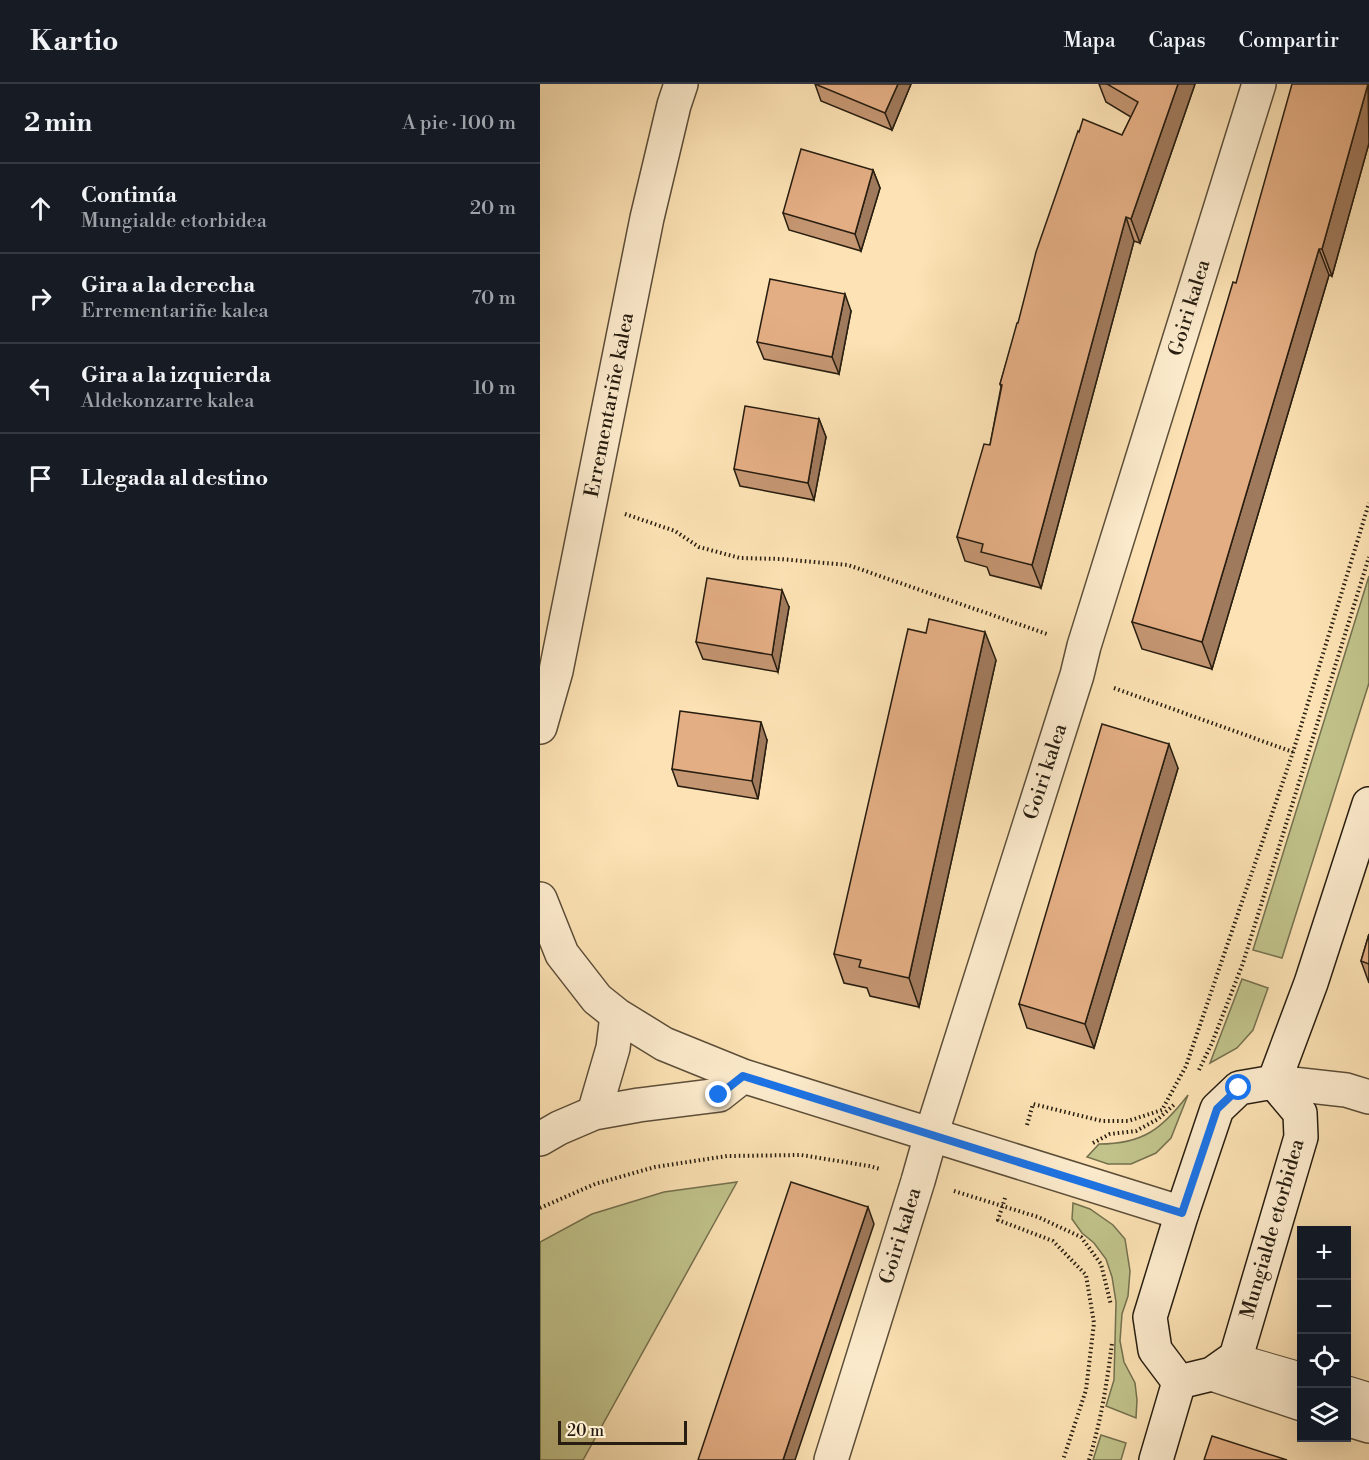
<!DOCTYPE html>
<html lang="es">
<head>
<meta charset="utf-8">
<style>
  :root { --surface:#171b24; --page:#20242c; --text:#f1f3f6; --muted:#9ea1a6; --line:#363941 }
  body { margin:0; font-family:"Libre Bodoni",serif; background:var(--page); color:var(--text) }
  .controls { position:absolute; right:18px; bottom:18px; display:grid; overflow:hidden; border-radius:0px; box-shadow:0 6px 24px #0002 }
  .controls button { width:54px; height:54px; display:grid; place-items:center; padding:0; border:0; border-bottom:2px solid var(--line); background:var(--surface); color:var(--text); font:30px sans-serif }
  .scale { position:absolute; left:18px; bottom:15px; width:129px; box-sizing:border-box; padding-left:6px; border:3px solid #271d10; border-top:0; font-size:16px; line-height:21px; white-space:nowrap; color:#271d10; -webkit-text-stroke:4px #fdecce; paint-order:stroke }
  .stop { position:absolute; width:18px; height:18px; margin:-14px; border:4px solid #1a73e8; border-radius:50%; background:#fff }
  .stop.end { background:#1a73e8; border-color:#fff; box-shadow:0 2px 6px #0008 }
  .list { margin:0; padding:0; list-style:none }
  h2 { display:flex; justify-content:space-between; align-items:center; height:78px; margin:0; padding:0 24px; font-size:26px }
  h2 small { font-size:20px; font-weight:400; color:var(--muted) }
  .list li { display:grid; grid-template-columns:39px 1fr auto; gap:18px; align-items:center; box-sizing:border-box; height:90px; padding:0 24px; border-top:2px solid var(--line) }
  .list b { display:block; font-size:22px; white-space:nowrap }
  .list p { margin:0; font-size:20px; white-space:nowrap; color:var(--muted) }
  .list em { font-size:20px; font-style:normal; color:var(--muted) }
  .icon { flex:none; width:33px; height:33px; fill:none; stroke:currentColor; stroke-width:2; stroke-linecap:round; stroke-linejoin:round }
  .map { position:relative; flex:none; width:829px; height:1376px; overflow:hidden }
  header { display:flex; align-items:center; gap:36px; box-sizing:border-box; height:84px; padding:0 30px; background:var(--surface); border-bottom:2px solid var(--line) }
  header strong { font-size:28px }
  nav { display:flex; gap:33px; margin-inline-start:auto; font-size:21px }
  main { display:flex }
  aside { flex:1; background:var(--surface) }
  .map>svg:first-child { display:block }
</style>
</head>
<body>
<header>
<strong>Kartio</strong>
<nav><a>Mapa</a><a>Capas</a><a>Compartir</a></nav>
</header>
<main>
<aside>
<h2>2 min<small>A pie · 100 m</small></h2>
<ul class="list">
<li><svg class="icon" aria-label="ahead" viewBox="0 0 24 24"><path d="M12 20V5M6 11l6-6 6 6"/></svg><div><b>Continúa</b><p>Mungialde etorbidea</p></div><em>20 m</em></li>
<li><svg class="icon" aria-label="right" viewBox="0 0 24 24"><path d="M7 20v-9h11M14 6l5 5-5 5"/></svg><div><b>Gira a la derecha</b><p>Errementariñe kalea</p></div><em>70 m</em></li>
<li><svg class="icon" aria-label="left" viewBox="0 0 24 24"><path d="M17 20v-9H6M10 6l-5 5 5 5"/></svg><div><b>Gira a la izquierda</b><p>Aldekonzarre kalea</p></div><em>10 m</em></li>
<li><svg class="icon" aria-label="arrive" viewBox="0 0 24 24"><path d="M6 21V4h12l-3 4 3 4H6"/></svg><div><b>Llegada al destino</b></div></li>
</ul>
</aside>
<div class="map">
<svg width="829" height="1376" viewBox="0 0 829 1376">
  <rect width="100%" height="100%" fill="#fce2b4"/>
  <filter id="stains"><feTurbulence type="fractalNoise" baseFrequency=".00333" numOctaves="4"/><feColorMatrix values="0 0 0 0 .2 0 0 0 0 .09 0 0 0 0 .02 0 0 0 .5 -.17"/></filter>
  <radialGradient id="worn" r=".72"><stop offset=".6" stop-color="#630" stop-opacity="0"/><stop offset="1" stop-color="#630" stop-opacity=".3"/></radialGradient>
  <path fill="#c1c38b" stroke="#74704e" stroke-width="1.5" d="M829,492V599L742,874L713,866Z
    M702,895L728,904L713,946L697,964L670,979Z
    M648,1011L631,1054L616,1069L591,1080H568L547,1073L559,1060C603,1060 622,1045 648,1011Z
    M197,1098L43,1376H0V1158L52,1130L124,1108Z
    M533,1119L550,1125L573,1141L585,1155L590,1187L588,1212L582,1230L580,1257L584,1278L595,1299L597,1316L596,1334L566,1322L574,1296L576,1218L572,1193L566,1175L554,1159L542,1149L532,1135Z
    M561,1351L586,1359L581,1376H553Z"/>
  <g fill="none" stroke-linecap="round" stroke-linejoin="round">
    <defs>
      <path id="lane" d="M696,1273L762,1292
        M806,1305L829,1312"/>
      <path id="street" d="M0,643L16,587L107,134L134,21L141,0
        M0,815L22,870L57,915L77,931L124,960L203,992L642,1129
        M734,998L806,1006L829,1013
        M54,1029L73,964L77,931
        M0,1055L19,1044L54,1029L99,1021L179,1011L203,992
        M672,1290L762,1320
        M806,1335L829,1342
        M291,1376L378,1097L391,1051L537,591L544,562L719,0"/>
      <path id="secondary" d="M734,998L771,899L829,720
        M639,1298L615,1266L610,1233L642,1129L677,1025L699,1004L734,998
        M639,1298L672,1290L696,1273L761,1053L760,1029L734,998
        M616,1376L639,1298"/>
    </defs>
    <use href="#lane" stroke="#5c4e39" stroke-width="28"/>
    <use href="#street" stroke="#5c4e39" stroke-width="36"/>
    <use href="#secondary" stroke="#271d10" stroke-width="36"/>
    <path stroke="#271d10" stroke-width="4" stroke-dasharray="1.5 3" stroke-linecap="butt" d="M85,430L135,447L159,463L200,474L240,475L308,481L507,550
      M574,604L753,668
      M659,986L672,959L703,879L829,473
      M487,1041L493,1020L562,1037H588L622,1026L646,982L753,668L829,419
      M553,1059L570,1050L596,1047L618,1035L636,1019
      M414,1107L498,1133L541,1153L561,1180L571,1221
      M465,1114L458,1136L513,1157L546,1191L554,1239L546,1306L523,1376
      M0,1124L55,1100L115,1083L187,1072L261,1071L329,1082L340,1085
      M549,1376C561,1337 567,1299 572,1259"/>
    <use href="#lane" stroke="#fdecce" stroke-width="26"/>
    <use href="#street" stroke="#fdecce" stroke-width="33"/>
    <use href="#secondary" stroke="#fdecce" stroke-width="33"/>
  </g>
  <path fill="#c49672" stroke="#271d10" stroke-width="1.5" d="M275,0H371L352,46L281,17Z
    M559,0H655L600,159L594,157L501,504L450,491L447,483L425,477L417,453L450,361L461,303L460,300L478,239L582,51L591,33L566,18Z
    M829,0V59L792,192L789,191L672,585L602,565L592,538Z
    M333,86L340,104L321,167L249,146L243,129Z
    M311,227L299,290L224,275L217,258Z
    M279,335L286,353L274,416L200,402L194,385Z
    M249,523L238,588L163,575L156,558Z
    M456,576L379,923L330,912L327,904L304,899L294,870Z
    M227,656L218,715L138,702L132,685Z
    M638,684L554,964L487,944L479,920Z
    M829,850V899L821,877Z"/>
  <path fill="#a07a5c" stroke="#271d10" stroke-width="1.5" d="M358,0H371L352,46L345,29Z
    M638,0H655L600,159L591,135Z
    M828,0L829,59L792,192L782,165Z
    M333,86L340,104L321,167L315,150Z
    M586,133L594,157L501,504L492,481Z
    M779,165L789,191L672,585L662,558Z
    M305,210L311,227L299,290L292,273Z
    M279,335L286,353L274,416L268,399Z
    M242,506L249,523L238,588L232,571Z
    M445,548L456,576L379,923L369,894Z
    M221,638L227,656L218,715L212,697Z
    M629,660L638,684L554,964L545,940Z
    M328,1123L334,1140L255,1376H243Z"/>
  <path fill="#e4ae84" stroke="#271d10" stroke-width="1.5" d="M275,0H358L345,29Z
    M567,0H638L591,135L586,133L492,481L441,468L443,460L417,453L444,360L450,361L462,301L460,300L477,239H478L490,192L496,168L538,47L539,48L543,35L582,51L598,18Z
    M752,0H828L782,165H779L662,558L592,538L693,198L696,199Z
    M261,65L333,86L315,150L243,129Z
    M230,195L305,210L292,273L217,258Z
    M205,322L279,335L268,399L194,385Z
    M167,494L242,506L232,571L156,558Z
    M389,535L445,548L369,894L319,883L321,876L294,870L368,545L386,549Z
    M140,627L221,638L212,697L132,685Z
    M562,640L629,660L545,940L479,920Z
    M829,850V880L821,877Z
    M251,1098L328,1123L243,1376H158Z
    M672,1352L747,1376H664Z"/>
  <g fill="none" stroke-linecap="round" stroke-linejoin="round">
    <path stroke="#1a73e8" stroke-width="8" d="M179,1011L203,992L642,1129L677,1025L699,1004"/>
  </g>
  <g text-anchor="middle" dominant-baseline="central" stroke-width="5" stroke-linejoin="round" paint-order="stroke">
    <g font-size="20" fill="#271d10" stroke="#fdecce">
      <text transform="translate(650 224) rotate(-73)">Goiri kalea</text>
      <text transform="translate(70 321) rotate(-79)">Errementariñe kalea</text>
      <text transform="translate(506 688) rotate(-72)">Goiri kalea</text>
      <text transform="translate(733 1145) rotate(-74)">Mungialde etorbidea</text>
      <text transform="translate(361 1152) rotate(-73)">Goiri kalea</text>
    </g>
  </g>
  <rect width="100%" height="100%" filter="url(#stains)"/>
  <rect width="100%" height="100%" fill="url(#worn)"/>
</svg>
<div class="controls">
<button>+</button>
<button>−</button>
<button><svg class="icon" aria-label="locate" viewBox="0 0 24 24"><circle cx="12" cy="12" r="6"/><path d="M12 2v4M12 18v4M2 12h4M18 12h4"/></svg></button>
<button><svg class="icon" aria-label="layers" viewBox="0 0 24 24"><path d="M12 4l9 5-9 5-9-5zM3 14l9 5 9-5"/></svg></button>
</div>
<div class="scale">20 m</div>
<div class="stop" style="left:699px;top:1004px"></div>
<div class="stop end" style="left:179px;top:1011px"></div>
</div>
</main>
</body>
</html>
